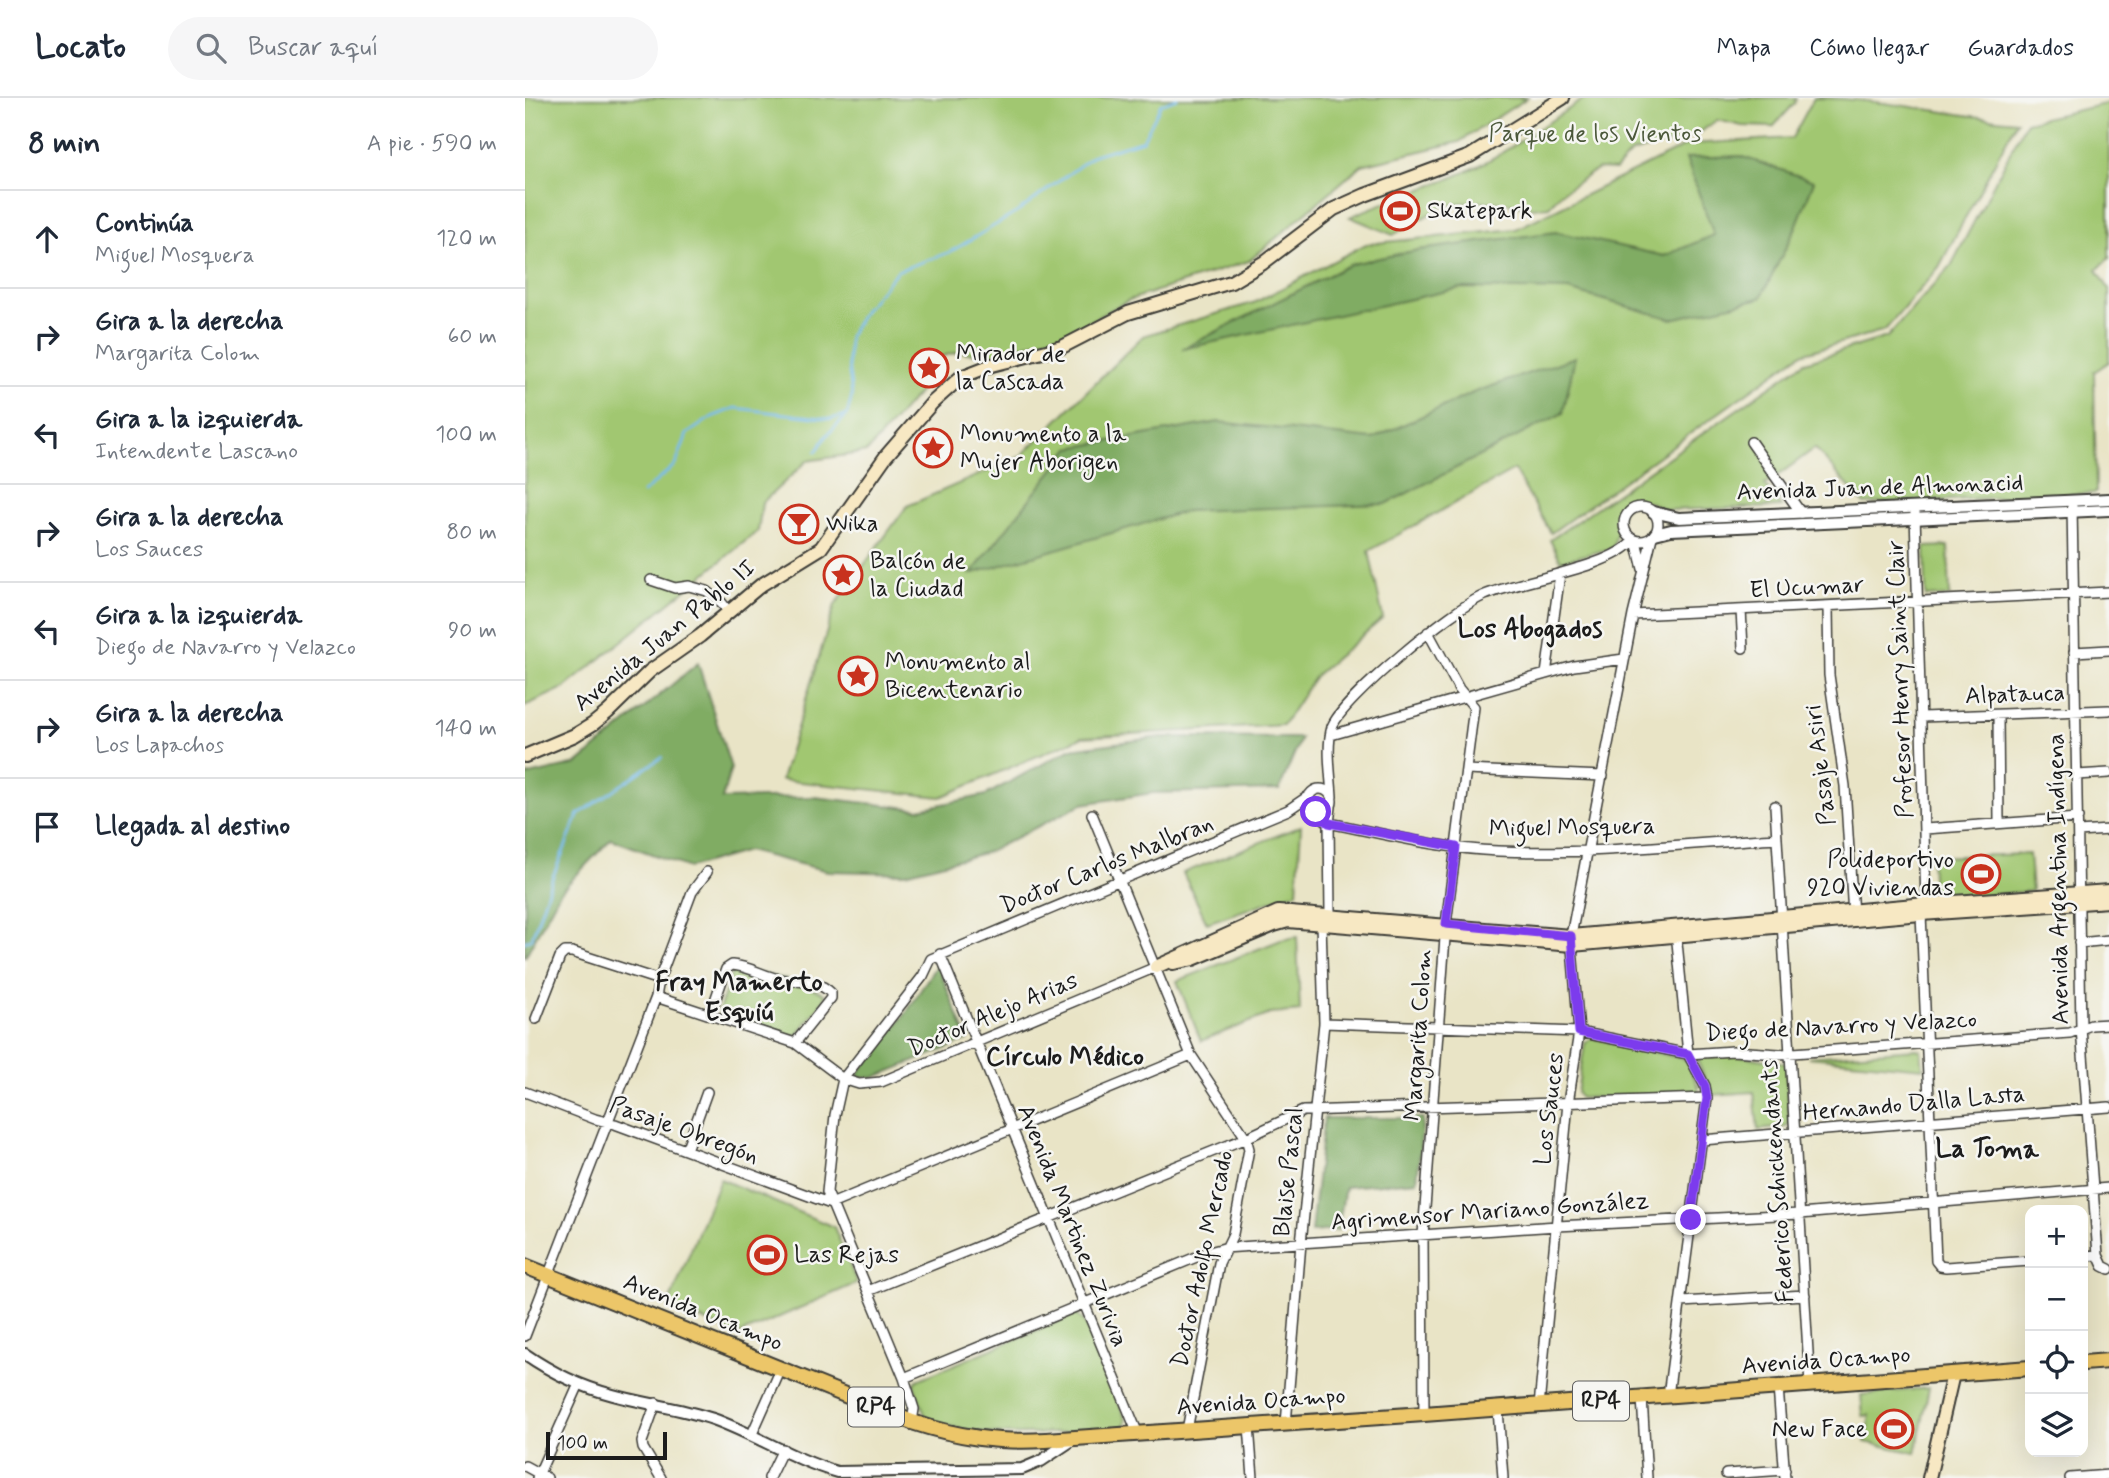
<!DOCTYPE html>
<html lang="es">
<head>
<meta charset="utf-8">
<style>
  :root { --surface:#fff; --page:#f6f6f7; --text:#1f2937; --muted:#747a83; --line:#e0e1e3 }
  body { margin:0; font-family:Mynerve,sans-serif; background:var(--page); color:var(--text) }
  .controls { position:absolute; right:21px; bottom:21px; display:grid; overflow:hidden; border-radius:14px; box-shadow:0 7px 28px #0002 }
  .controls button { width:63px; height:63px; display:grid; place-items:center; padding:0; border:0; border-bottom:2px solid var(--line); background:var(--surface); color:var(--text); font:35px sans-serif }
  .scale { position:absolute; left:21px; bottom:18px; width:121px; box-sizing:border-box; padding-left:7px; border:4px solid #1c1c1c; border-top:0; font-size:19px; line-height:24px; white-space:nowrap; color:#1c1c1c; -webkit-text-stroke:5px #f6f6f2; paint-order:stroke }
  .stop { position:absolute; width:21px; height:21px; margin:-16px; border:5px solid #7c3aed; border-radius:50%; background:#fff }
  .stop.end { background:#7c3aed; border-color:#fff; box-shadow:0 2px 7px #0008 }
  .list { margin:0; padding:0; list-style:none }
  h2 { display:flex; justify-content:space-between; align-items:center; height:91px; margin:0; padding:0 28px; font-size:30px }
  h2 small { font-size:23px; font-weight:400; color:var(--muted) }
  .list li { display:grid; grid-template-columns:46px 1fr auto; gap:21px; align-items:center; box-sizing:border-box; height:98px; padding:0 28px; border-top:2px solid var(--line) }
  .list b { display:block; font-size:26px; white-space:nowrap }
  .list p { margin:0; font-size:23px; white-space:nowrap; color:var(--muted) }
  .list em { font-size:23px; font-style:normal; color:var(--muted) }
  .icon { flex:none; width:38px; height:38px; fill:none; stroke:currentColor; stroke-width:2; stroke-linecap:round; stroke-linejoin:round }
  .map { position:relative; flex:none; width:1584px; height:1380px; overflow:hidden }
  header { display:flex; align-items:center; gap:42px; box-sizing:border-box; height:98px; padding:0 35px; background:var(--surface); border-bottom:2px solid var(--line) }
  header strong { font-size:33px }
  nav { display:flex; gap:38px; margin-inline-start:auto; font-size:24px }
  .search { width:490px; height:63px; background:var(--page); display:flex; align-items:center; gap:18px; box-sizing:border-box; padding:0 24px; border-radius:38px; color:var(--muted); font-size:26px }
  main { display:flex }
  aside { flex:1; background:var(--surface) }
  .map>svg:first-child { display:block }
</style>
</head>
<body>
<header>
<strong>Locato</strong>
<div class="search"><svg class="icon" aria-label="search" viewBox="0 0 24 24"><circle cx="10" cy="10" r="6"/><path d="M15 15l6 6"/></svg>Buscar aquí</div>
<nav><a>Mapa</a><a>Cómo llegar</a><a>Guardados</a></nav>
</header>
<main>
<aside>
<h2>8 min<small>A pie · 590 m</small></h2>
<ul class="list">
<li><svg class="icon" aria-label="ahead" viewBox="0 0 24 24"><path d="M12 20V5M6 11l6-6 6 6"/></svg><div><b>Continúa</b><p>Miguel Mosquera</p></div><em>120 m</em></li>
<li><svg class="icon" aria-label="right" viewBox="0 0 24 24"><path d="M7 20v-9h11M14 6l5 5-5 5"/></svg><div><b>Gira a la derecha</b><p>Margarita Colom</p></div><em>60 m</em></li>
<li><svg class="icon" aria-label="left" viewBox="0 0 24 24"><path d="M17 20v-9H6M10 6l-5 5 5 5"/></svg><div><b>Gira a la izquierda</b><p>Intendente Lascano</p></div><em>100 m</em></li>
<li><svg class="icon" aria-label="right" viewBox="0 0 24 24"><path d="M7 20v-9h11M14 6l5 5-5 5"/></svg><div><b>Gira a la derecha</b><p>Los Sauces</p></div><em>80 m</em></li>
<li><svg class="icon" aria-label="left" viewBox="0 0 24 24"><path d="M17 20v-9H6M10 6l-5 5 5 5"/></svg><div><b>Gira a la izquierda</b><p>Diego de Navarro y Velazco</p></div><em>90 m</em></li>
<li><svg class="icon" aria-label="right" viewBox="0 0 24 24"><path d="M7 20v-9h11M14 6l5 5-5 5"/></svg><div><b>Gira a la derecha</b><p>Los Lapachos</p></div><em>140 m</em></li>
<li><svg class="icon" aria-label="arrive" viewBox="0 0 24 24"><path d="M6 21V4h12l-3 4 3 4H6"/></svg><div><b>Llegada al destino</b></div></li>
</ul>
</aside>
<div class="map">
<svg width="1584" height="1380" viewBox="0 0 1584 1380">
  <rect width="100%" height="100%" fill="#f6f6f2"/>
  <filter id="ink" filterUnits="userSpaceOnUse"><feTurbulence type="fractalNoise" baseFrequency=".0143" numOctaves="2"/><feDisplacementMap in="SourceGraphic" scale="14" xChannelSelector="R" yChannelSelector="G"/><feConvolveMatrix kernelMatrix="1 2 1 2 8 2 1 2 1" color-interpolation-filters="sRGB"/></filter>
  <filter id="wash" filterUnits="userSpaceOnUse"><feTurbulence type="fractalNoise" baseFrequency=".00686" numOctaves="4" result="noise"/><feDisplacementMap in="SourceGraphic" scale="28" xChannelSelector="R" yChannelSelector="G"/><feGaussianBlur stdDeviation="1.57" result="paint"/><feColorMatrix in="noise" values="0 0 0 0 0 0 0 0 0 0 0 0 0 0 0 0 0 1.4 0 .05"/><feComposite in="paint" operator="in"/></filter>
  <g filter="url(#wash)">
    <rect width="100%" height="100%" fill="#e9e4c6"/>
    <path fill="#a1c771" stroke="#5e7246" stroke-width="2" d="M0,0H1002L934,44L837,67L724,163L604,202L546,234L465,257L433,254L395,264L396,292L342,354L282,363L237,405L233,433L39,590L0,608Z
      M1061,0H1271L1270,5L1248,29L1217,28L1192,22L1170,38L1106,55L1090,72L1073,71L1036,95L1024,108L1008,110L978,104H945L919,108L868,137L825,119C859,103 896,93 931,78C978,59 1018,26 1061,0Z
      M1289,0C1357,0 1424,18 1492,23L1414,169L1360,232L1276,256L1026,435L989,372L844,453L858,520L790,578L758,627L557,639L416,699L256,682L310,507L382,408L495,359L618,238L731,204L841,146L991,131L1164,46L1267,40Z
      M1584,5V160L1572,172L1584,191V264L1569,274L1571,395L1339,406L1290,350L1240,387L1256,409L1140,412C1123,402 1116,399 1098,410L1088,450L1036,463L1025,442L1280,264L1362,239L1426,168L1501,24Z
      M1423,448L1425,498L1401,499L1400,449Z
      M776,728L772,794L682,825L658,775Z
      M1504,756L1507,793L1408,802L1406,759Z
      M772,839L775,913L745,916L676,943L652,883L756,842Z
      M208,871C226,872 288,886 300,897L299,902L272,937L262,939L193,915Z
      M1067,940L1160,961L1174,989L1173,994L1170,996L1055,1000L1052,995L1060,945Z
      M1391,951L1396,952L1398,970L1283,959Z
      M1210,957L1259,965L1261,968L1264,1025L1261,1029L1233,1032L1229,994L1187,997L1172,962L1175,960Z
      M195,1081L309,1129L332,1185L213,1237L143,1208Z
      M551,1216L560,1224L601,1322L599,1329C584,1334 566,1333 550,1334C500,1337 449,1341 401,1320L389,1286L392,1282Z
      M1404,1290L1391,1355L1340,1344L1345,1317L1338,1318L1336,1297Z"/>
    <path fill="#80ac63" stroke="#4e6440" stroke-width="2" d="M1215,58L1289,83L1271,129L1236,200L1147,221L1043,192L936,190L657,251L826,166L893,152L1031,134L1139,158L1189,137L1161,60Z
      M1050,259L1038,315L861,406L662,413L446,476L545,350L694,324L847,341L950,294Z
      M173,565L206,670L197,701L289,699L394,711L461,697L545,651L637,639L776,640L754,692L628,695L557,706L463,754L380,775L303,773L222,753L164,770L86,741L35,794L0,859V678L52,666Z
      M412,866L443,942L348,980L333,978L335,973L382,914Z
      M799,1020H898L892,1083L820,1089L813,1132L786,1134Z"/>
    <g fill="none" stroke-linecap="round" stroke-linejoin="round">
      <path stroke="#78bcee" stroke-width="2.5" d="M291,354L303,336L322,317
        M118,395L151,366L162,336L187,319L210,310L305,321L322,317L327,298L323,265L324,238L338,214L372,173L425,154L494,113L569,57L618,42L636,6L652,0
        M0,844L7,840L26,783L54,716L137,659"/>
    </g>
  </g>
  <g filter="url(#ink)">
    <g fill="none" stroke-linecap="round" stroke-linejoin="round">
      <defs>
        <path id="minor" d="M1226,344L1276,415
          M1547,408L1556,930L1573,1157L1578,1168L1584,1171
          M1099 426a17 17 0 1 1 34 0a17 17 0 1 1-34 0Z
          M1390,415L1401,806L1396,816L1411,1163L1415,1168L1421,1169L1505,1163
          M1111,443L1118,471
          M126,482L150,490L164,488L182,493L197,505L203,513
          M1303,509L1304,577L1320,688L1328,817
          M1216,512L1218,550
          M1108,517L1584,494
          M1549,554L1584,552
          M1021,576L1035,476
          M1473,617L1474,725
          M1397,619L1584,612
          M806,637L1049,568L1099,561
          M941,672L1078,678
          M1552,677L1584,675
          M783 703a12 12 0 1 1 24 0a12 12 0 1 1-24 0Z
          M807,699C806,677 801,650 807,629C816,602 931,508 960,497C996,482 1086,470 1109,442
          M1250,708L1285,1287
          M791,714L804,725C860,736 916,751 973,753C1065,757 1159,746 1251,740
          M567,716L666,957L721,1040L724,1051L708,1136L694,1165L662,1332
          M1400,731L1553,720
          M1553,734L1584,732
          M1554,845L1584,842
          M415,856L613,1336
          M131,899L270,945L318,981L334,986L356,984L631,869
          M185,917L201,871L207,867C224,868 238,878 254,881C273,885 291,880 306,895V900L270,945
          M11,921L35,859L40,854H47L134,882
          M799,925L1054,934L1163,956L1208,953L1254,956L1545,935L1566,927L1584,926
          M0,994L70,1021L90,1026L306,1106
          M1177,1042L1584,1009
          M161,1052L182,994
          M306,1106L666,957
          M1558,1158L1573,1157
          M343,1193L721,1040L778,1013L1182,1000
          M1156,1204L1280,1197
          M0,1238L131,899L134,882L167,794L182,774
          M379,1280L681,1155L699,1150L1032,1128L1275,1116L1584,1090
          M1253,1289L1260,1380
          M1143,1298L1182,1000L1180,988L1163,956L1151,834
          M1117,1300L1122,1380
          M131,1305L117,1344L118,1350L136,1380
          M1014,1308L1043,1005L1054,934L1046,838L1108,517L1127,439
          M973,1311L978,1380
          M899,1316L898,1137L921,826L949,609L934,591L903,534
          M387,1324L389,1311L379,1280L302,1094L310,1017L318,981L398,878L406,861L763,712L785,697
          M761,1326L776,1145L799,925L796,825L805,817L804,725L806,709
          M724,1328L728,1380
          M227,1336L256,1271
          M0,1368L22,1380
          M1201,1376L1260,1372
          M12,1380L54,1286
          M244,1380L258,1351
          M1545,1380L1584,1377"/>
        <path id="tertiary" d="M1128,414L1154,420L1584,401
          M1130,436L1146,432L1584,412
          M0,1256C26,1274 57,1289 88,1297C121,1306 155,1310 188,1321C230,1336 269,1362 312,1374L497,1371L516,1363L549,1341"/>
        <path id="secondary" d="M0,658L50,637L68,626L83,614L125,573L175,538L236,487L296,450L361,358L407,305L436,279L467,267L537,249L603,215L706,184L738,165L809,111L840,97L945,58L1038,0
          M648,865L668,861L749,827L763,823L1047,847L1396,816L1584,803
          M631,869L753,814L1046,838L1401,806L1584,793
          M1404,1380L1428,1276"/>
        <path id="primary" d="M0,1168L387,1324C433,1339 472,1345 521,1342L899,1316L1505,1270
          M1558,1265L1584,1263"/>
      </defs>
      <use href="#minor" stroke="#3b3a36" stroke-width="12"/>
      <use href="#tertiary" stroke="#3b3a36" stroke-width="14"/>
      <use href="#secondary" stroke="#3b3a36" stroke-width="16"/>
      <use href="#primary" stroke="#3b3a36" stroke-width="18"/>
      <use href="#minor" stroke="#fff" stroke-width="9"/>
      <use href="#tertiary" stroke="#fff" stroke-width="10"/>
      <use href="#secondary" stroke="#f7e8c3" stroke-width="12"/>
      <use href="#primary" stroke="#ecc669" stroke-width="14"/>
    </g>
  </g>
  <g fill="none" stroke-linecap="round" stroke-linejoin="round" filter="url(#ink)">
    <path stroke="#7c3aed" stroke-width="9" d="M791,714L804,725L931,749L921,826L1046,838L1054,934L1163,956L1180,988L1182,1000L1166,1122"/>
  </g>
  <defs>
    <symbol id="stadium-ring" viewBox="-11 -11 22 22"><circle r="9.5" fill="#f6f6f2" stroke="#c8321e" stroke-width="1.5"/><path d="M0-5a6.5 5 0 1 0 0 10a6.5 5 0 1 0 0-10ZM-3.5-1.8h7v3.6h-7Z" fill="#c8321e"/></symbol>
    <symbol id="sight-ring" viewBox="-11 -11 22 22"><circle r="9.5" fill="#f6f6f2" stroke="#c8321e" stroke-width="1.5"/><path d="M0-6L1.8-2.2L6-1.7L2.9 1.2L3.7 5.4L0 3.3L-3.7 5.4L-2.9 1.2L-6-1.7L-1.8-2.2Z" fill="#c8321e"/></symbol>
    <symbol id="bar-ring" viewBox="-11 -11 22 22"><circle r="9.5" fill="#f6f6f2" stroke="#c8321e" stroke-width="1.5"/><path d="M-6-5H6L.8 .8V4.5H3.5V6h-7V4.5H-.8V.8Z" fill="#c8321e"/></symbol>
  </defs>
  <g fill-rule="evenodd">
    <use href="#stadium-ring" x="853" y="91" width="44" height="44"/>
    <use href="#sight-ring" x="382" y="248" width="44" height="44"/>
    <use href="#sight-ring" x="386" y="328" width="44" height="44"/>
    <use href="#bar-ring" x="252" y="404" width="44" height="44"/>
    <use href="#sight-ring" x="296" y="455" width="44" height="44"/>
    <use href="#sight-ring" x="311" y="556" width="44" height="44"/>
    <use href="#stadium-ring" x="1434" y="754" width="44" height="44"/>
    <use href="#stadium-ring" x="220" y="1135" width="44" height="44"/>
    <use href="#stadium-ring" x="1347" y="1309" width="44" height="44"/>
  </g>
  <g text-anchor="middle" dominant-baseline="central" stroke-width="5" stroke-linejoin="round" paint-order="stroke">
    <g fill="#f6f6f2" stroke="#5d5d5c" stroke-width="2">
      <rect x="1048" y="1283.5" width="56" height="39" rx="5"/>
      <rect x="323" y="1289.5" width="56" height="39" rx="5"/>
    </g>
    <g font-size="23" font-weight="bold" fill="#1c1c1c">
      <text x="1076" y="1303">RP4</text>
      <text x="351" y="1309">RP4</text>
    </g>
    <g font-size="24" fill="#4b583a" stroke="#f6f6f2">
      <text x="1070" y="36">Parque de los Vientos</text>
    </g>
    <g font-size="24" fill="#1c1c1c" stroke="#f6f6f2" text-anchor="start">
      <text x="902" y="113">Skatepark</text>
      <text x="431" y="256">Mirador de<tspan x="431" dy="28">la Cascada</tspan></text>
      <text x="435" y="336">Monumento a la<tspan x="435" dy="28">Mujer Aborigen</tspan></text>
      <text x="301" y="426">Wika</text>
      <text x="345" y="463">Balcón de<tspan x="345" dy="28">la Ciudad</tspan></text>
      <text x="360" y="564">Monumento al<tspan x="360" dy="28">Bicentenario</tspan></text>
      <text x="1429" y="762" text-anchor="end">Polideportivo<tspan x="1429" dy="28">920 Viviendas</tspan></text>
      <text x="269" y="1157">Las Rejas</text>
      <text x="1342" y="1331" text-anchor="end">New Face</text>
    </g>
    <g font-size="24" fill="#1c1c1c" stroke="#f6f6f2">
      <text transform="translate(1355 390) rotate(-2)">Avenida Juan de Almonacid</text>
      <text transform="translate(1282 490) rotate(-3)">El Ucumar</text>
      <text transform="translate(140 538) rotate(-39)">Avenida Juan Pablo II</text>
      <text transform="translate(1376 581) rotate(-92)">Profesor Henry Saint Clair</text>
      <text transform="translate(1490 597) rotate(-2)">Alpatauca</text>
      <text transform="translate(1296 667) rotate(-97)">Pasaje Asiri</text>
      <text transform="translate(1047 730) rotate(-1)">Miguel Mosquera</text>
      <text transform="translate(582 767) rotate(-22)">Doctor Carlos Malbran</text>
      <text transform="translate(1534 781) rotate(-91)">Avenida Argentina Indígena</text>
      <text transform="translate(468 917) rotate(-23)">Doctor Alejo Arias</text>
      <text transform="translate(1316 929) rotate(-3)">Diego de Navarro y Velazco</text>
      <text transform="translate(894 937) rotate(-86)">Margarita Colom</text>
      <text transform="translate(1389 1006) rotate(-5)">Hernando Dalla Lasta</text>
      <text transform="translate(1025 1011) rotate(-83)">Los Sauces</text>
      <text transform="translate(159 1033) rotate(20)">Pasaje Obregón</text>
      <text transform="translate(764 1074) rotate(-84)">Blaise Pascal</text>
      <text transform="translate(1253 1083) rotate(-94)">Federico Schickendants</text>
      <text transform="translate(965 1114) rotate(-4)">Agrimensor Mariano González</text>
      <text transform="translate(547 1128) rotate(68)">Avenida Martinez Zurivia</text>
      <text transform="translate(678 1161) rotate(-78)">Doctor Adolfo Mercado</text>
      <text transform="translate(178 1215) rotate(22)">Avenida Ocampo</text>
      <text transform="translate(1301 1263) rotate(-4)">Avenida Ocampo</text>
      <text transform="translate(736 1304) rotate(-4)">Avenida Ocampo</text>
    </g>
    <g font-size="26" font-weight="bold" fill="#1c1c1c" stroke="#f6f6f2">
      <text x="1005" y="532">Los Abogados</text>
      <text x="214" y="885">Fray Mamerto<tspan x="214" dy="30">Esquiú</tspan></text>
      <text x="540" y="960">Círculo Médico</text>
      <text x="1462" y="1052">La Toma</text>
    </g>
  </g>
</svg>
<div class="controls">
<button>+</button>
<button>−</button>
<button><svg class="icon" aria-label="locate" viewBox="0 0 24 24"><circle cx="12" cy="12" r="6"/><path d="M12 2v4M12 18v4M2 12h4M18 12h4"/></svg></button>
<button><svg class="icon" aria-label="layers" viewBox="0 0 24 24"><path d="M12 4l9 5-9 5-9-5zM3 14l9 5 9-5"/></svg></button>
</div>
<div class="scale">100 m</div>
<div class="stop" style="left:791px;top:714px"></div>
<div class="stop end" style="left:1166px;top:1122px"></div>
</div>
</main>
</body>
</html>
